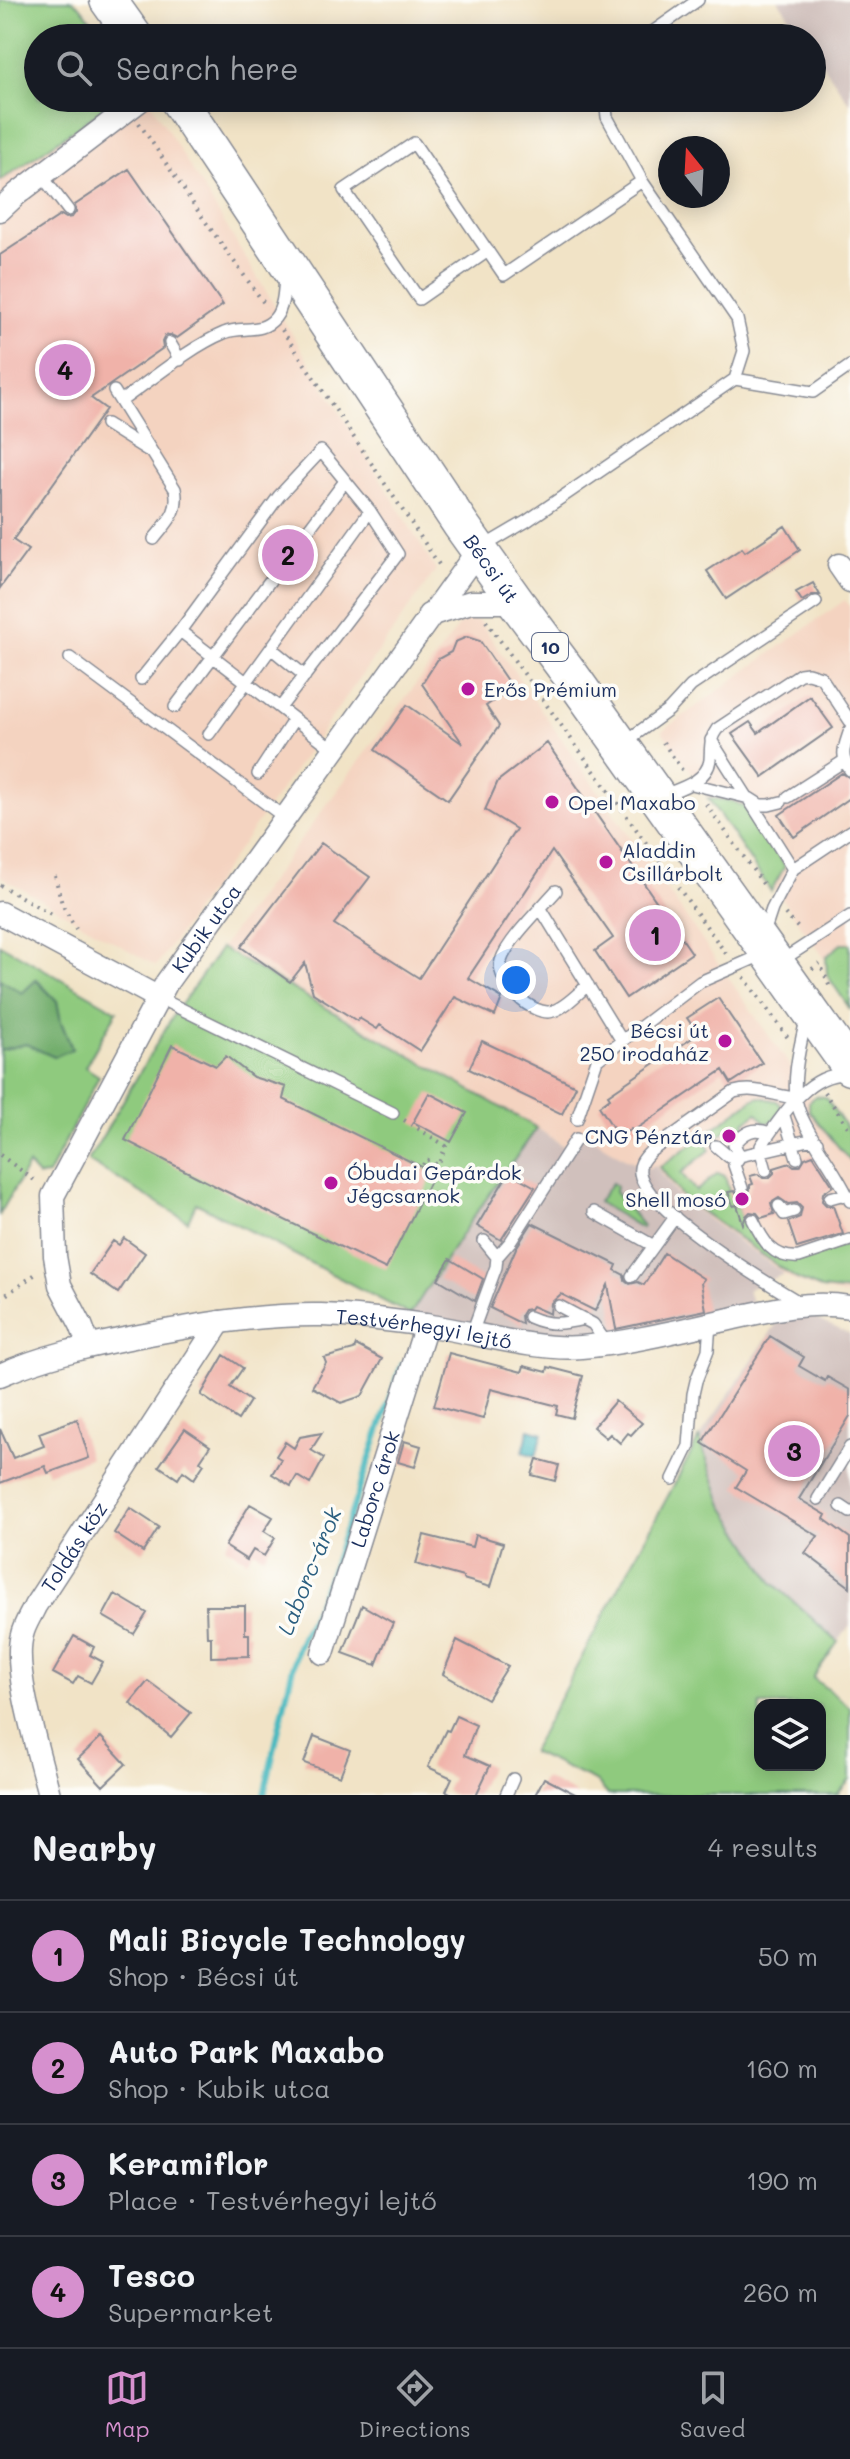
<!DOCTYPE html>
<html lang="en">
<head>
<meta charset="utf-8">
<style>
  :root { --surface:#171b24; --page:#242831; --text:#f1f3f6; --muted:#9ea1a6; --line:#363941; --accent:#d690ce }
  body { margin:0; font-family:Mali,sans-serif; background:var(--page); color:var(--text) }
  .controls { position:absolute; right:24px; bottom:24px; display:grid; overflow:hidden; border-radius:16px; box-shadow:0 4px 20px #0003 }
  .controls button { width:72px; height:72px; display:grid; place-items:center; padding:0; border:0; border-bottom:2px solid var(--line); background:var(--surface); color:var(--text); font:40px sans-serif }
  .compass { position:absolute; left:658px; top:136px; width:72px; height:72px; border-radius:50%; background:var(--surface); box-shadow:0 4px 20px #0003; rotate:342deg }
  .you { position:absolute; left:516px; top:980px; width:28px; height:28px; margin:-20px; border:6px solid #fff; border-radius:50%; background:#1a73e8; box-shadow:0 0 0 12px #1a73e833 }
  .badge { display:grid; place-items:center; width:52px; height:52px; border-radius:50%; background:var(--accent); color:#111; font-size:26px; font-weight:700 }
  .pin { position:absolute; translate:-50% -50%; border:4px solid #fff; box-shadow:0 2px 8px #0006 }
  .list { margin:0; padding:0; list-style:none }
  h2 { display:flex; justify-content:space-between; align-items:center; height:104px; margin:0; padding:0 32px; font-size:34px }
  h2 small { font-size:26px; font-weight:400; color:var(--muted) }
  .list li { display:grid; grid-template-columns:52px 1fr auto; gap:24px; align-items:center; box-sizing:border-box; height:112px; padding:0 32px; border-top:2px solid var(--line) }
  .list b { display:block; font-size:30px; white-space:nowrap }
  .list p { margin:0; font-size:26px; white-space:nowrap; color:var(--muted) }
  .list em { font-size:26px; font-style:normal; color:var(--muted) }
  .icon { flex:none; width:44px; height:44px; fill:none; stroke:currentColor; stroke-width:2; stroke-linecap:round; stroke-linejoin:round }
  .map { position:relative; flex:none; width:850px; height:1795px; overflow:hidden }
  .search { position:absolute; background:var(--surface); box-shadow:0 4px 20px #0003; left:24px; right:24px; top:24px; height:88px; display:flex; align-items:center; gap:20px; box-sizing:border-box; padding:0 28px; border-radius:44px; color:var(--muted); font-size:30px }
  .sheet { height:552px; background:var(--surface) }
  nav { display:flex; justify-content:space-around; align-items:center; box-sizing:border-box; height:112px; border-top:2px solid var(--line); background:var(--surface); font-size:22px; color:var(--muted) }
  nav a { display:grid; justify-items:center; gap:4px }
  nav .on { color:var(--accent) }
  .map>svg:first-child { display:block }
</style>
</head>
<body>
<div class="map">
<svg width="850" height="1795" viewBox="0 0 850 1795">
  <rect width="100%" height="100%" fill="#fdfcf7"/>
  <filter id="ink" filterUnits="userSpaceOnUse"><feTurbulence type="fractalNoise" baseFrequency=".0125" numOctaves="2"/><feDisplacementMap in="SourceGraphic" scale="16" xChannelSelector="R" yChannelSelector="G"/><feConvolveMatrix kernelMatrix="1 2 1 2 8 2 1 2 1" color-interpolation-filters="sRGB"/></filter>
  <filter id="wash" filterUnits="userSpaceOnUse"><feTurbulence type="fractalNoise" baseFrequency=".006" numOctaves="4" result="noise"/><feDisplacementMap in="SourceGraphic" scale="32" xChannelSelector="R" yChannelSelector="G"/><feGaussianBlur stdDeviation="1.8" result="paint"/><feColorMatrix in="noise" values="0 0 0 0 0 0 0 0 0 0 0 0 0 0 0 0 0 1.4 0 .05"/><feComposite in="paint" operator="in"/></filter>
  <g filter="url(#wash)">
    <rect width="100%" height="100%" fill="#f1e3c6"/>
    <path fill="#f4d3c0" d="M119,98H148L436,570L156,966L0,876V181Z
      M845,600L850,608V994L662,731Z
      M464,619L479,621L850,1152V1297L817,1289L792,1280L680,1199L655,1165L650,1168L624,1158L578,1129L566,1147L537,1128L221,948Z"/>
    <path fill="#d0c0bc" d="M778,0H850V104L812,49V38H804Z
      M537,1128L565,1147L578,1128L624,1158L649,1168L655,1165L680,1199L784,1274L748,1289L753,1306L604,1337H575L474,1325L410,1315L469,1223Z
      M809,1316L850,1334V1626L838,1642L773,1583L723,1505L699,1438L777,1323Z"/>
    <path fill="#8fca7e" stroke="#557c6e" stroke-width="2" fill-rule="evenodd" d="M0,0H72L80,6L105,38H38V98H119L0,181Z
      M708,798L732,801L749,809L785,866L771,891Z
      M0,944L117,1011L85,1067L99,1076L48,1175L38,1176L28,1165L0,1214V1050L26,1044L54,1057L72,1048L61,1022L57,1001L37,980L22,994L0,979Z
      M841,944H850V1009L827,975L826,957Z
      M221,948L537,1128L469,1223L410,1315L196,1203L188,1221L88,1161L171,1019Z
      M816,1096L825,1097L828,1101L850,1133V1161L809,1111V1102Z
      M760,1097L777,1101L781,1105V1111L771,1122L765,1123L757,1113L744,1123L747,1127L739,1133L732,1126L707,1145L710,1150L681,1173L696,1191L718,1173L725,1176L733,1206L737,1205L743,1223L749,1221C757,1244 759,1247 779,1259L850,1244V1292L821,1289L795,1278L683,1198L660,1167L754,1099Z
      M612,1183L616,1186L615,1192L643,1226L641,1228L598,1202Z
      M699,1438L723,1505L773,1583L838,1642L813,1678L850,1707V1780L837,1795H608L597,1782L531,1752ZM760,1705H820V1765H760Z"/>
    <path fill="#73ae6d" stroke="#476e66" stroke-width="2" d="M0,979L22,993L36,980L57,1001L61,1022L72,1049L54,1057L26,1044L0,1050Z"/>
    <path fill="#4ab9c0" stroke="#32748f" stroke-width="2" d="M529,1429L543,1433L536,1456L523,1452Z"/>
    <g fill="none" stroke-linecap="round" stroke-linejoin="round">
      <path stroke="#4ab9c0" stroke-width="6" d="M264,1795L297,1649L330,1575L402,1364"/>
    </g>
    <g id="blocks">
      <path fill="#f0b2a9" d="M129,169L223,305L177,338L171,335L165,336L162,342L163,348L91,398L106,409L13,540L28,550L0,588V255L61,215L66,218L72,217L76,212L75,205Z
        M785,526L800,550L726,599L707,571L742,548L745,552Z
        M813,583L820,595H812L802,601L796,592Z
        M467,637L480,641L512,688L486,706L499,726L448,800L375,750L407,705L463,744L422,684L438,659L451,652L455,642Z
        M810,696L833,728L763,777L732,734L750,722L758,733Z
        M547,743L692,953L626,998L595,951L613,938L552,851L468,978L502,998L495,1016L455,997L420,1051L380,1025L377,1029L359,1018L357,1021L313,993L305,963L290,982L241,947L321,843L370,877L334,924L419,978L516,829L485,810L498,781Z
        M842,773L850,778V798L794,837L779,815Z
        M718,998L762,1063L731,1083L723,1070L633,1131L631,1129L619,1137L599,1106L610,1098L608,1095L698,1034L687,1018Z
        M482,1041L576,1086L562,1114L469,1069Z
        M172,1045L216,1066L226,1056L253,1077L286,1087L283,1099L434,1173L386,1269L225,1191L125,1140Z
        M429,1093L467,1113L451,1142L413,1122Z
        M813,1155L833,1186L823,1193L822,1201L827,1206H833L843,1234L797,1248L788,1222L800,1217L802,1208L797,1203L788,1204L779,1198L771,1203L774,1214L761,1218L757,1213L750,1212L746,1216L743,1224L737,1205L733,1206L728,1192L734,1191L740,1196H746L750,1190V1185L753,1184L750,1176L758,1174L763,1178H769L774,1173V1168L790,1163L794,1166H800L805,1158Z
        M509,1172L535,1187L501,1240L477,1226Z
        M532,1223L617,1265L615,1270L624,1275L625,1280L630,1284L638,1282L644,1285L664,1253L704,1279L701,1283L706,1310L616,1329L608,1285L595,1311L561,1294L551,1303L550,1314L532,1306L530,1309L524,1310L521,1315L522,1324L490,1308L516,1248Z
        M124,1238L145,1253L118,1293L90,1274L113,1241L119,1245Z
        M450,1259L483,1279L475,1301L438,1279Z
        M770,1336L804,1357L799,1366L825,1381L827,1377L850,1390V1416L799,1499L826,1515L824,1519L850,1538V1587L805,1553L818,1536L736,1487L746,1471L702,1443Z
        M356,1345L382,1359L362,1396L341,1403L312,1387L326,1363L324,1358L354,1350Z
        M449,1353L522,1372L524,1366L547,1372L548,1367L583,1376L572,1418L556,1414L558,1406L491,1389L483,1419L434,1406Z
        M224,1355L243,1368L230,1387L250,1401L238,1420L201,1395Z
        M615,1401L642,1423L631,1435L628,1433L620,1443L610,1434L606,1438L593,1427Z
        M77,1419L89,1458L48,1473L45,1466L0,1483V1429L13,1458L44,1446L39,1433Z
        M185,1429L210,1446L200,1461L204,1464L194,1479L183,1471L178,1479L159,1466Z
        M322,1433L311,1450L324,1458L310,1484L297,1476L291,1486L272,1474L281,1459L276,1456L285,1442L294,1448L300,1437Z
        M404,1441L421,1446L415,1467L398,1462Z
        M537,1459L559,1465L555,1481L532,1475Z
        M250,1504L273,1517L264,1531L275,1538L264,1556L253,1550L247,1560L225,1546Z
        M130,1508L159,1527L143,1552L114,1533Z
        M424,1535L472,1547L475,1535L503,1543L490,1587L463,1579V1577L416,1564Z
        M115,1594L147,1613L134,1634L103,1616Z
        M362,1605L393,1623L376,1665L343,1653Z
        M206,1606H245V1634H249V1656L211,1657V1637H207Z
        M74,1636L94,1647L90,1655L103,1662L91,1683L78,1676L73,1684L53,1673Z
        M457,1640L508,1666L487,1699L443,1674Z
        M148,1681L191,1713L171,1737L130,1703Z
        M456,1716L476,1725L465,1755L490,1766L476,1795H454L446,1791L452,1778L428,1767L446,1730L449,1731Z
        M314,1736L350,1750L340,1776L304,1763Z
        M101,1737L126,1764L103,1786L78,1759Z
        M544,1778L577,1795H535Z"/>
    </g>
  </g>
  <g filter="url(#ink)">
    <use href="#blocks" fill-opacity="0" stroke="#868992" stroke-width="2"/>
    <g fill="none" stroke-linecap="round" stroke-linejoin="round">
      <defs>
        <path id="lane" d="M644,38L698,0
          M42,176L68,210
          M488,251L419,299L344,190L414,143L504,275L642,181
          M170,343L180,360
          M735,379L813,392L850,366
          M114,391L175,489C180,512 168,521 154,539
          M121,401C151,380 192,346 224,333C241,325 261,335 275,318C284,307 284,289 285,276
          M106,424L149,451
          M481,548L527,521L735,379L744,351L737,319L642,181L607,117L605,98
          M180,631L333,749
          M272,649L305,676
          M70,658L284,817
          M141,679L180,631L279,496L321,451L370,511L398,554L280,708
          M175,707L345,481
          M850,730C845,746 839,755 850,770
          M209,734L370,511
          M711,740L793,869
          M625,742L669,710L691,686L816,602
          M258,774L294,719
          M692,784L749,798L760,805H769L781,802
          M661,796C678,789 707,782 710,760C711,747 709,740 717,729L800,674L808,673L821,677L850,721
          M788,797L844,761
          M556,891C541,908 507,941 501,961C495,981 533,1018 553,1011C566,1007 578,993 588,985
          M541,909L622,1041
          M764,933L772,909L793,869L850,831
          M781,961L850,916
          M157,997L393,1113
          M806,1020C800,1045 789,1088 800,1113C813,1144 836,1170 850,1201
          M796,1098C774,1096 757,1086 734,1092L651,1151C643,1159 637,1166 641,1177C653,1214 764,1281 799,1302
          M784,1116L797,1158
          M577,1119L597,1060L700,982L762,955
          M716,1146L729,1157L740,1156L734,1145C745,1131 754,1127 770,1133
          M766,1170L761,1152V1146C781,1118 806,1074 845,1074
          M742,1188L734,1165L740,1156L809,1140L817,1142
          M830,1198L841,1195L848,1197
          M779,1206L784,1214L794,1211
          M594,1212L654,1246
          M753,1220C763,1241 773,1259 799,1257L850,1240
          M497,1257L511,1241L576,1139
          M632,1276L675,1217
          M559,1306L593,1324L607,1344
          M529,1317C549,1326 563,1324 584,1319
          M472,1333L496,1267L497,1257L484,1241
          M673,1479L689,1446L693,1394L696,1381L708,1350L710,1324
          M818,1499L850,1447
          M841,1506L850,1512
          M506,1795L513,1779"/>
        <g id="street">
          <path d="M0,210L17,194L143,98"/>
          <path d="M839,565L850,581"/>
          <path d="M429,615L471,602H516"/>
          <path d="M0,913L157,997"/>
          <path id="s1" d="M89,1346L81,1325L60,1285L55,1256L53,1196L167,982L479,549"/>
          <path id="s2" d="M0,1375C43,1356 89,1346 134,1337C196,1325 259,1314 321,1315C356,1316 390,1320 424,1325C471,1331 534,1351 581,1347C630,1343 681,1330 730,1319C769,1310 809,1300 850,1307"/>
          <path id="s3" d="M323,1653L426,1325"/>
          <path id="s4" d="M49,1795C40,1756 12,1671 22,1635C24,1625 31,1615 35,1606L220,1322"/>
        </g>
        <g id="primary">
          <path d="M108,0L135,38"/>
          <path id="s5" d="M177,98L461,525L516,602L572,677L850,1067"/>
        </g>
      </defs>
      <use href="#lane" stroke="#868992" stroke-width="14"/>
      <use href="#street" stroke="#868992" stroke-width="25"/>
      <use href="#primary" stroke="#868992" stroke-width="39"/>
      <path stroke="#868992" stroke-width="4" stroke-dasharray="2 6" stroke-linecap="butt" d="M139,123L200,214L266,306
        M282,330L442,569
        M486,621L727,955
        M663,742L682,770
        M706,804L766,888
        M55,876L62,904L76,929
        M0,885L51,914
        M785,914L801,931
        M812,969L820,963L831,990
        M744,977L788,1038
        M824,1092L850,1130
        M404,1120L446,1146L438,1165L426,1159L422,1167
        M0,1155L37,1182
        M0,1299L37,1273"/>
      <use href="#lane" stroke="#fff" stroke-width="11"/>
      <use href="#street" stroke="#fff" stroke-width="22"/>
      <use href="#primary" stroke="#fff" stroke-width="36"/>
    </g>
  </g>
  <g fill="#b5179e" stroke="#fdfcf7" stroke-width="3">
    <circle cx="468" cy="689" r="8"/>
    <circle cx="552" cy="802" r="8"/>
    <circle cx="606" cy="862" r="8"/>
    <circle cx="725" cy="1041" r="8"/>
    <circle cx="729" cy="1136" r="8"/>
    <circle cx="331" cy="1183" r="8"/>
    <circle cx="742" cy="1199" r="8"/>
  </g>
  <g text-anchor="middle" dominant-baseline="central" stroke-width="7" stroke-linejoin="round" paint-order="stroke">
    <rect fill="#fdfcf7" stroke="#5f6c8c" stroke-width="2" x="532" y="633" width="36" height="28" rx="6"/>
    <g font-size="18" font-weight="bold" fill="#1b2f5e">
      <text x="550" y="647">10</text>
    </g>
    <g font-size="20" fill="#1b2f5e" stroke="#fdfcf7">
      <text stroke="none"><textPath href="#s5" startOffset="566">Bécsi út</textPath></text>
      <text stroke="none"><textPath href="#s1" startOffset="466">Kubik utca</textPath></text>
      <text stroke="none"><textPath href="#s2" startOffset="432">Testvérhegyi lejtő</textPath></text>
      <text stroke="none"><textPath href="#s3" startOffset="172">Laborc árok</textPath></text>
      <text stroke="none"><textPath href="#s4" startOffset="266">Toldás köz</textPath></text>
    </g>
    <g font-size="20" fill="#1b2f5e" stroke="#fdfcf7" text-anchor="start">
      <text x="484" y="689">Erős Prémium</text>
      <text x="568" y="802">Opel Maxabo</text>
      <text x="622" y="850">Aladdin<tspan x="622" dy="23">Csillárbolt</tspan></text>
      <text x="709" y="1030" text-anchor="end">Bécsi út<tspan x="709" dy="23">250 irodaház</tspan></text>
      <text x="713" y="1136" text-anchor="end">CNG Pénztár</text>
      <text x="347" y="1172">Óbudai Gepárdok<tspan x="347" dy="23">Jégcsarnok</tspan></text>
      <text x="726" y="1199" text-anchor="end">Shell mosó</text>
    </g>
    <g font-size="22" font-style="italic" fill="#2b5f80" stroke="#fdfcf7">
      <text transform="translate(309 1571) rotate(-68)">Laborc-árok</text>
    </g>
  </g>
</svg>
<div class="controls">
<button><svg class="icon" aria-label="layers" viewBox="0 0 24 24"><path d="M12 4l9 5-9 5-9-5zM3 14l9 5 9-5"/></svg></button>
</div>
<svg class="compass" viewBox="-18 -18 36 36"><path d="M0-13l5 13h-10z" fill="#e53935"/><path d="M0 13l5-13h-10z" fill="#9ea1a6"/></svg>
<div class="you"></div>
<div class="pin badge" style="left:655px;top:935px">1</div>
<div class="pin badge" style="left:288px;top:555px">2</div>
<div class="pin badge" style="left:794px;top:1451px">3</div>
<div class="pin badge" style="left:65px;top:370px">4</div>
<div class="search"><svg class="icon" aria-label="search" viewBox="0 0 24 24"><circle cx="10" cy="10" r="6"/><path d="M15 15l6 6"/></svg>Search here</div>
</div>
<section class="sheet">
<h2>Nearby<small>4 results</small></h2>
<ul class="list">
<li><span class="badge">1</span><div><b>Mali Bicycle Technology</b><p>Shop · Bécsi út</p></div><em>50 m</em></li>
<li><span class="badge">2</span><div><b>Auto Park Maxabo</b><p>Shop · Kubik utca</p></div><em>160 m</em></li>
<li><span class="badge">3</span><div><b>Keramiflor</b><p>Place · Testvérhegyi lejtő</p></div><em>190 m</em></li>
<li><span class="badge">4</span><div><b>Tesco</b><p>Supermarket</p></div><em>260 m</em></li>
</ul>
</section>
<nav>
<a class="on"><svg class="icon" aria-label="map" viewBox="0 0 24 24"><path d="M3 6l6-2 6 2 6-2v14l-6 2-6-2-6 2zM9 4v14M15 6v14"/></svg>Map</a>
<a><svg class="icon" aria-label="directions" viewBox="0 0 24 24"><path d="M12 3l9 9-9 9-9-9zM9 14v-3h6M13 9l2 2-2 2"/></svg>Directions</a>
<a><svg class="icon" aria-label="saved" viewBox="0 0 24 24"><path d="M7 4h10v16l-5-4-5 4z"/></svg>Saved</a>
</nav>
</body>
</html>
